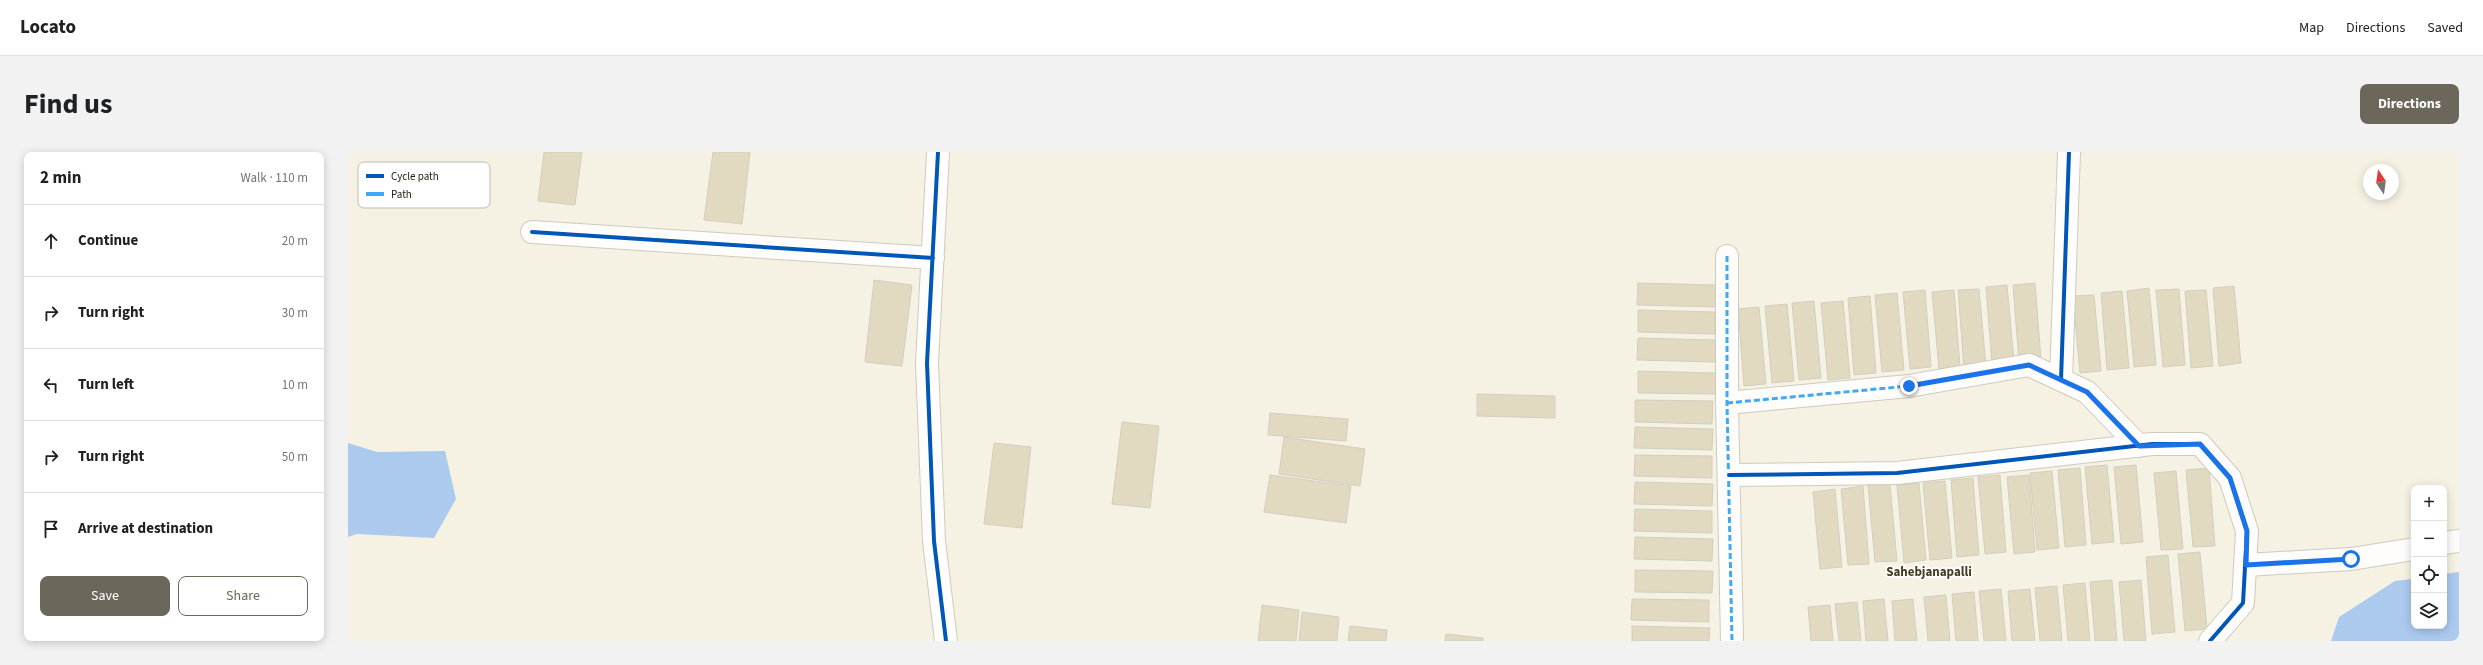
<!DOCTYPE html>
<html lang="en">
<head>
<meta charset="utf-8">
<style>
  :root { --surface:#fff; --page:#f2f2f2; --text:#202124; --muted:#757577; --line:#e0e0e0; --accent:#6b675a }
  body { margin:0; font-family:"Source Sans 3",sans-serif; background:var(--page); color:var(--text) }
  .controls { position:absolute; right:12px; bottom:12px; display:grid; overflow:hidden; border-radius:8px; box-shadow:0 2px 10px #0003 }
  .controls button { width:36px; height:36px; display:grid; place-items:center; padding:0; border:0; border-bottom:1px solid var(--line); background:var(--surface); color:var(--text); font:20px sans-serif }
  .compass { position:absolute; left:2015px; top:12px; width:36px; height:36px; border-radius:50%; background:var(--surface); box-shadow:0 2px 10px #0003; rotate:347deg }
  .stop { position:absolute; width:12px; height:12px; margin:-9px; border:3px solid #1a73e8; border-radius:50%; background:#fff }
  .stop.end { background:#1a73e8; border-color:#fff; box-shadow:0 1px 4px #0008 }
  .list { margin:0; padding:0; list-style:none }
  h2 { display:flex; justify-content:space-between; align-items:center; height:52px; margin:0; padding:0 16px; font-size:17px }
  h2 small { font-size:13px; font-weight:400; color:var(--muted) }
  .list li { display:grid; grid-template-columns:26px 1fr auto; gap:12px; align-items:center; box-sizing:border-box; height:72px; padding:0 16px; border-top:1px solid var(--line) }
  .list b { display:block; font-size:15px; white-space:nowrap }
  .list em { font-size:13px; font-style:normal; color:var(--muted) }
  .actions { display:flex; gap:8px; padding:12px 16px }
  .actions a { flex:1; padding:9px 0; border:1px solid var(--accent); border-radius:8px; text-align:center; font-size:14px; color:var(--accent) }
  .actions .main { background:var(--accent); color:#fff }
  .icon { flex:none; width:22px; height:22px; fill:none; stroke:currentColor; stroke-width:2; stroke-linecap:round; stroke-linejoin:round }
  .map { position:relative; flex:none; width:2111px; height:489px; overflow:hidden; border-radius:8px }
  header { display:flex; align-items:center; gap:24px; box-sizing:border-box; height:56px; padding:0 20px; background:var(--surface); border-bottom:1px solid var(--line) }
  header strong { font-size:19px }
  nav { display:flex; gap:22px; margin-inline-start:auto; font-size:14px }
  .intro { display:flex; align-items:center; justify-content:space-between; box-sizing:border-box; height:96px; padding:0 24px }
  h1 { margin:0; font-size:28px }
  .button { padding:10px 18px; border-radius:8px; background:var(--accent); color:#fff; font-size:14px; font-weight:700 }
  main { display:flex; gap:24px; padding:0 24px }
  aside { flex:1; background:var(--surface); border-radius:8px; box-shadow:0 2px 10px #0003 }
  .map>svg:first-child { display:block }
</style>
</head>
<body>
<header>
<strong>Locato</strong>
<nav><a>Map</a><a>Directions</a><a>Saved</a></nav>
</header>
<div class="intro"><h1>Find us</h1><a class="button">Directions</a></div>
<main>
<aside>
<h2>2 min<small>Walk · 110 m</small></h2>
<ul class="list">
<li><svg class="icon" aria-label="ahead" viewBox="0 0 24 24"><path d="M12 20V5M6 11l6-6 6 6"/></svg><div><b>Continue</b></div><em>20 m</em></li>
<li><svg class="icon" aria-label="right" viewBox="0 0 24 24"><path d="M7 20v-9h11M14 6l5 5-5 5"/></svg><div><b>Turn right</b></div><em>30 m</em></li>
<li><svg class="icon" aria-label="left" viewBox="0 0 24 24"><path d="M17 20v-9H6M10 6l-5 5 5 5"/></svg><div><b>Turn left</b></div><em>10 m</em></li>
<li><svg class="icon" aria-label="right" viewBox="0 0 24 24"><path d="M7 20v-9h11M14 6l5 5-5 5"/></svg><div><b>Turn right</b></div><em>50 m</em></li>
<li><svg class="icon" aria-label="arrive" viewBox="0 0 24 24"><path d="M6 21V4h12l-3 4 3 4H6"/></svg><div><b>Arrive at destination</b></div></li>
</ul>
<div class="actions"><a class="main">Save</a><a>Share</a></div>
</aside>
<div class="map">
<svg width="2111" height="489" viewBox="0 0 2111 489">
  <rect width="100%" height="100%" fill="#f6f2e3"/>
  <path fill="#abcaee" d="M0,291L29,300L97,299L108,347L86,386L9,382L0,385Z
    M2111,420V489H1983L1991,465L2047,429L2066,427V474H2096V422Z"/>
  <path fill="#e1d9c0" stroke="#d2cec1" d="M196,0H234L227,53L190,49Z
    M365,0H402L394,72L356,68Z
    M526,128L564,133L554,214L517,210Z
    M1290,131L1368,133L1367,155L1289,153Z
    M1687,131L1693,208L1671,210L1665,133Z
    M1659,133L1666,210L1644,213L1638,135Z
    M1886,134L1893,211L1871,214L1865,136Z
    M1801,136L1808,213L1786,215L1779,139Z
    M1631,137L1638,214L1616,216L1610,138Z
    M1831,137L1837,213L1815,215L1808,138Z
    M1577,138L1583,215L1562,217L1555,140Z
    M1606,138L1612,215L1591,217L1584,140Z
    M1858,138L1865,214L1843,216L1837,139Z
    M1774,139L1781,216L1759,218L1753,141Z
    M1549,141L1556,218L1534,220L1527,143Z
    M1746,143L1753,219L1732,221L1725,144Z
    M1522,144L1528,221L1506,223L1500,146Z
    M1466,149L1473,226L1451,228L1444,151Z
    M1495,149L1502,226L1480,228L1473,151Z
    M1439,152L1446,229L1424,231L1417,154Z
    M1411,155L1418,232L1396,234L1390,157Z
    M1290,158L1367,160V182L1290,180Z
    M1290,186L1368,188L1367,210L1289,208Z
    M1290,219L1368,221V242L1290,241Z
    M1129,242L1207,244V266L1129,264Z
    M1287,248L1365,249L1364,272L1287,270Z
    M922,261L1000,267L998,289L920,283Z
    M774,270L811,274L802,356L764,352Z
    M1287,275L1365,277L1364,298L1286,296Z
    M936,285L1017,297L1012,334L931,322Z
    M646,291L683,295L674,376L636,372Z
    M1287,303L1364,304V326L1286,324Z
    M1759,313L1766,390L1744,392L1737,315Z
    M1788,313L1795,390L1773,392L1766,315Z
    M1732,316L1738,393L1717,395L1710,318Z
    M1861,316L1867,394L1845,395L1838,318Z
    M1704,319L1711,396L1689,398L1682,321Z
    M1828,319L1835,397L1813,398L1806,321Z
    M922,323L1003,334L998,371L916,360Z
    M1652,323L1658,400L1637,402L1630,325Z
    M1681,323L1687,400L1666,402L1659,325Z
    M1625,326L1631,403L1609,405L1603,328Z
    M1597,329L1604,406L1582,408L1575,331Z
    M1287,330L1365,332L1364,354L1286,352Z
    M1571,331L1578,408L1556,411L1549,333Z
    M1542,332L1549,409L1527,410L1520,333Z
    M1515,334L1521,412L1500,413L1493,337Z
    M1487,337L1494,415L1472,417L1465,340Z
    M1287,357L1364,359V381L1286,379Z
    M1287,385L1365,387L1364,409L1286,407Z
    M1852,400L1859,477L1837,479L1830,402Z
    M1820,403L1827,480L1804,482L1798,405Z
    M1287,418L1365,419L1364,441L1287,440Z
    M1764,428L1769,489H1747L1742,430Z
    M1793,428L1798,489H1776L1771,430Z
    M1737,431L1742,489H1720L1715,433Z
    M1709,434L1714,489H1692L1687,436Z
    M1653,437L1658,489H1636L1631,439Z
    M1682,437L1687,489H1664L1660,439Z
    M1626,440L1630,489H1608L1604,442Z
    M1598,443L1602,489H1580L1576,445Z
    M1284,447L1361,448V470L1283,468Z
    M1536,447L1540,489H1518L1515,449Z
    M1565,447L1569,489H1547L1544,449Z
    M1509,450L1513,489H1491L1487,452Z
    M914,453L951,458L948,489H910Z
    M1482,453L1485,489H1463L1460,455Z
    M954,460L991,465L989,489H951Z
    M1002,474L1039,478L1038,489H1000Z
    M1284,474L1362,476L1361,489H1284Z
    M1098,482L1135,486V489H1097Z"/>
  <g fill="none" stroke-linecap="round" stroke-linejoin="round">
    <defs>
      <path id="street" d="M590,0L579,211L586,389L598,489
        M184,80L585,106
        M1379,104V251L1384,489
        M1713,228L1721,0
        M1379,251L1561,234L1681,213L1739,240L1791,294
        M1381,323L1549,321L1804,292H1852L1882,326L1899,379L1895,451L1862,489
        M2096,391L2111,389
        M1898,413L2003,407L2066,397"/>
    </defs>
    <use href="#street" stroke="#cecabe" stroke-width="24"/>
    <use href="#street" stroke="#fefdfb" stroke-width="22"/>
    <path stroke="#3fa9f5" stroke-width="3" stroke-dasharray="6 3" stroke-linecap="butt" d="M1379,104V251L1384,489
      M1379,251L1561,234L1681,213L1739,240L1791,294"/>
    <defs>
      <path id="cycleway" d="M590,0L579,211L586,389L598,489
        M184,80L585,106
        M1713,228L1721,0
        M1381,323L1549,321L1804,292H1852L1882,326L1899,379L1895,451L1862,489"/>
    </defs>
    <use href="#cycleway" stroke="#fff" stroke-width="6"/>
    <use href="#cycleway" stroke="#0057b8" stroke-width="4"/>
  </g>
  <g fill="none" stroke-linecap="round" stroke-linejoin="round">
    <path stroke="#1a73e8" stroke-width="5" d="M1561,234L1681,213L1739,240L1791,294L1852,292L1882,326L1899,379L1898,413L2003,407"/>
  </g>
  <g text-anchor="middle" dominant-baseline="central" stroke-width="3.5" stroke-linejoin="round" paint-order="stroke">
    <g font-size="13" font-weight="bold" fill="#473e22" stroke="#fff">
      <text x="1581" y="420">Sahebjanapalli</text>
    </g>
  </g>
  <rect x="10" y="10" width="132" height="46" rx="6" fill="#fff" stroke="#bcbbb7" stroke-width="1"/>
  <rect x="18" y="22" width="18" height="4" fill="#0057b8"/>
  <rect x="18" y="40" width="18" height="4" fill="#3fa9f5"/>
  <g font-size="11" fill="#201c10">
    <text x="43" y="28">Cycle path</text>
    <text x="43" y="46">Path</text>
  </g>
</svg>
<div class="controls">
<button>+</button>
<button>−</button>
<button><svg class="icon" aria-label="locate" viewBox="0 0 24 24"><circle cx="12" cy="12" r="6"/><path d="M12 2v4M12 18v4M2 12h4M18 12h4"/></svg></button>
<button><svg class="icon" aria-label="layers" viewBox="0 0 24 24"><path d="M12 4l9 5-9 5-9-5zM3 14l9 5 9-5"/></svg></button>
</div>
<svg class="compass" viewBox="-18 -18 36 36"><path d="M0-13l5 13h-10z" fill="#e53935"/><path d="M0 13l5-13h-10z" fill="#757577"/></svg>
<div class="stop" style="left:2003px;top:407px"></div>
<div class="stop end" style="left:1561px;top:234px"></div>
</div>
</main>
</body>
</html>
